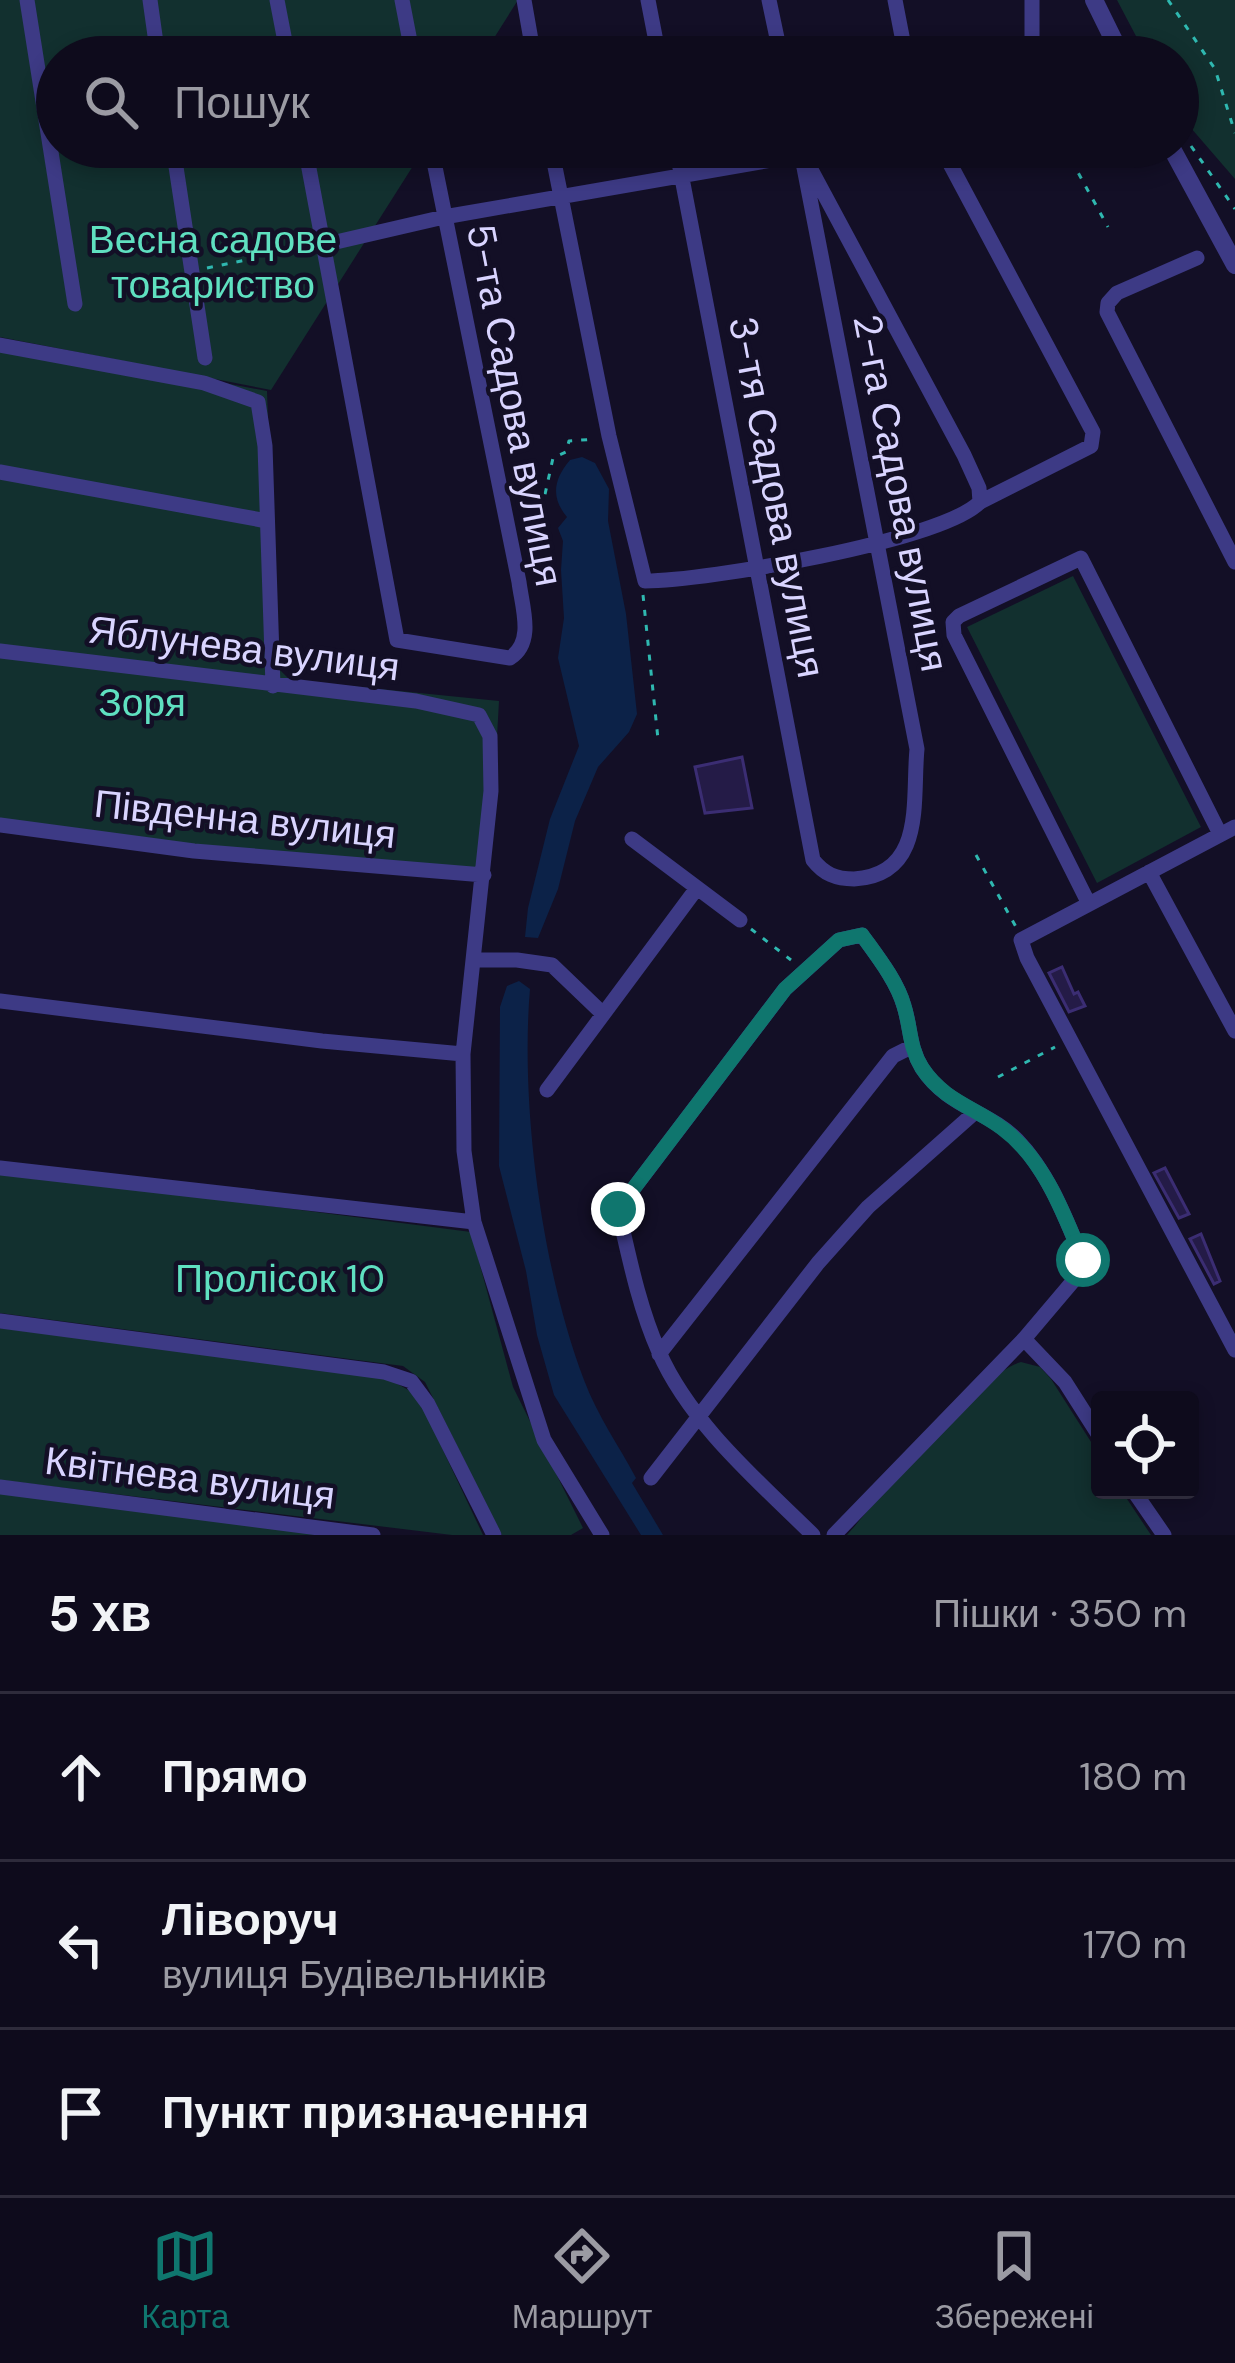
<!DOCTYPE html>
<html lang="uk">
<head>
<meta charset="utf-8">
<style>
  :root { --surface:#0e0b1c; --page:#1c1929; --text:#f1f3f6; --muted:#9b9ba3; --line:#2e2b3b; --accent:#0f766e }
  body { margin:0; font-family:"DM Sans",sans-serif; background:var(--page); color:var(--text) }
  .controls { position:absolute; right:36px; bottom:36px; display:grid; overflow:hidden; border-radius:12px; box-shadow:0 6px 18px #0003 }
  .controls button { width:108px; height:108px; display:grid; place-items:center; padding:0; border:0; border-bottom:3px solid var(--line); background:var(--surface); color:var(--text); font:60px sans-serif }
  .stop { position:absolute; width:36px; height:36px; margin:-27px; border:9px solid #0f766e; border-radius:50%; background:#fff }
  .stop.end { background:#0f766e; border-color:#fff; box-shadow:0 3px 12px #0008 }
  .list { margin:0; padding:0; list-style:none }
  h2 { display:flex; justify-content:space-between; align-items:center; height:156px; margin:0; padding:0 48px; font-size:51px }
  h2 small { font-size:39px; font-weight:400; color:var(--muted) }
  .list li { display:grid; grid-template-columns:78px 1fr auto; gap:36px; align-items:center; box-sizing:border-box; height:168px; padding:0 48px; border-top:3px solid var(--line) }
  .list b { display:block; font-size:45px; white-space:nowrap }
  .list p { margin:0; font-size:39px; white-space:nowrap; color:var(--muted) }
  .list em { font-size:39px; font-style:normal; color:var(--muted) }
  .icon { flex:none; width:66px; height:66px; fill:none; stroke:currentColor; stroke-width:2; stroke-linecap:round; stroke-linejoin:round }
  .map { position:relative; flex:none; width:1235px; height:1535px; overflow:hidden }
  .search { position:absolute; background:var(--surface); box-shadow:0 6px 18px #0003; left:36px; right:36px; top:36px; height:132px; display:flex; align-items:center; gap:30px; box-sizing:border-box; padding:0 42px; border-radius:66px; color:var(--muted); font-size:45px }
  .sheet { height:660px; background:var(--surface) }
  nav { display:flex; justify-content:space-around; align-items:center; box-sizing:border-box; height:168px; border-top:3px solid var(--line); background:var(--surface); font-size:33px; color:var(--muted) }
  nav a { display:grid; justify-items:center; gap:6px }
  nav .on { color:var(--accent) }
  .map>svg:first-child { display:block }
</style>
</head>
<body>
<div class="map">
<svg width="1235" height="1535" viewBox="0 0 1235 1535">
  <rect width="100%" height="100%" fill="#130f26"/>
  <path fill="#12302f" d="M0,0H518L482,57H57V147H425L271,390L0,337Z
    M1117,0H1235V179L1178,113V57H1147Z
    M0,340L267,391L277,667L290,680L499,701L489,881L0,826Z
    M1073,576L1201,827L1097,883L967,627Z
    M0,1171L471,1232L513,1387L583,1528L571,1535H502L425,1382L403,1366L0,1313Z
    M0,1328L385,1377L412,1392L426,1414L483,1535H452L0,1480Z
    M1021,1362L1040,1367L1051,1379L1100,1456V1490H1121L1151,1535H847C883,1495 975,1376 1021,1362Z
    M0,1493L330,1535H0Z"/>
  <path fill="#0c2248" d="M582,457L595,463L609,489L608,521L626,614L637,714L629,732L598,767L575,821L558,889L538,938L525,937L528,908L550,819L579,746L558,658L564,618L561,570L563,541L558,528L567,517C551,498 553,480 570,460Z
    M519,981L530,989C520,1106 542,1270 584,1380C597,1415 619,1446 636,1478L632,1483L663,1535H641L554,1395L537,1335L526,1271L499,1166L500,1007L507,986Z"/>
  <path fill="#241b47" stroke="#3b2d73" stroke-width="3" d="M742,757L752,808L705,813L695,767Z
    M1062,967L1074,994L1078,992L1085,1006L1069,1012L1049,973Z
    M1165,1168L1189,1214L1179,1218L1154,1173Z
    M1201,1234L1220,1281L1214,1284L1190,1239Z"/>
  <g fill="none" stroke-linecap="round" stroke-linejoin="round">
    <path stroke="#2fb8b0" stroke-width="3" stroke-dasharray="6 9" stroke-linecap="butt" d="M1168,0L1215,69L1235,133
      M1064,57L1097,37
      M1191,146L1235,209
      M1064,147L1108,227
      M207,268L310,247
      M532,567L540,549V517L553,458L566,452L569,441L596,439
      M643,595L658,739
      M976,855L1016,927
      M751,929L791,960
      M998,1077L1055,1047"/>
    <path stroke="#3d3a85" stroke-width="15" d="M27,0L75,304
      M150,0L158,57
      M277,0L288,57
      M402,0L413,57
      M524,0L534,57
      M648,0L659,57
      M769,0L781,57
      M895,0L906,57
      M1032,0V57
      M173,147L205,358
      M305,147L397,640L510,658C535,642 522,607 519,582L431,147
      M551,147L609,436L645,581C705,581 942,541 980,502L979,488L964,455L808,164
      M676,147L813,860C824,874 836,879 854,879C926,875 912,800 917,749L800,147
      M941,147L1093,432L1091,446L980,502
      M323,245L444,217L846,147
      M1197,258L1117,293L1108,303L1107,312L1235,562
      M0,345L204,383L258,402L265,446L273,686
      M0,472L267,521
      M0,651L416,701L479,715L490,736L491,791L463,1054L464,1151L474,1222L544,1440L602,1535
      M0,825L194,851L484,875
      M1235,827L1021,940L1027,958L1235,1350
      M632,839L740,920
      M1149,872L1235,1031
      M1088,902L954,635L953,622L959,616L1081,558L1220,834
      M474,960H517L552,965L602,1013
      M0,1001L322,1041L463,1054
      M547,1090L697,888
      M0,1168L474,1222
      M0,1321L384,1372L411,1381L428,1404L494,1535
      M1024,1339L1065,1382L1100,1437
      M659,1354L893,1056L911,1047
      M651,1478L818,1263L868,1207L973,1114
      M0,1487L373,1535
      M1133,1490L1164,1535
      M813,1535C758,1481 690,1423 659,1352C639,1307 629,1257 618,1209L785,989L839,940L862,935C877,956 897,981 904,1006C911,1028 909,1047 922,1068C947,1107 989,1111 1017,1140C1049,1173 1066,1219 1083,1260L1074,1280L1024,1339L834,1535"/>
    <path stroke="#3d3a85" stroke-width="18" d="M1094,0L1122,57
      M1171,147L1235,265"/>
  </g>
  <g fill="none" stroke-linecap="round" stroke-linejoin="round">
    <path stroke="#0f766e" stroke-width="15" d="M618,1209L785,989L839,940L862,935C877,956 897,981 904,1006C911,1028 909,1047 922,1068C944,1101 974,1107 1002,1128C1044,1159 1064,1214 1083,1260"/>
  </g>
  <g text-anchor="middle" dominant-baseline="central" stroke-width="9" stroke-linejoin="round" paint-order="stroke">
    <g font-size="39" fill="#5fe0c0" stroke="#130f26">
      <text x="213" y="239">Весна садове<tspan x="213" dy="45">товариство</tspan></text>
      <text x="142" y="702">Зоря</text>
      <text x="280" y="1278">Пролісок 10</text>
    </g>
    <g font-size="39" fill="#d9d4ff" stroke="#130f26">
      <text transform="translate(515 405) rotate(79)">5-та Садова вулиця</text>
      <text transform="translate(901 493) rotate(79)">2-га Садова вулиця</text>
      <text transform="translate(777 497) rotate(79)">3-тя Садова вулиця</text>
      <text transform="translate(244 648) rotate(7)">Яблунева вулиця</text>
      <text transform="translate(245 819) rotate(6)">Південна вулиця</text>
      <text transform="translate(190 1478) rotate(7)">Квітнева вулиця</text>
    </g>
  </g>
</svg>
<div class="controls">
<button><svg class="icon" aria-label="locate" viewBox="0 0 24 24"><circle cx="12" cy="12" r="6"/><path d="M12 2v4M12 18v4M2 12h4M18 12h4"/></svg></button>
</div>
<div class="stop" style="left:1083px;top:1260px"></div>
<div class="stop end" style="left:618px;top:1209px"></div>
<div class="search"><svg class="icon" aria-label="search" viewBox="0 0 24 24"><circle cx="10" cy="10" r="6"/><path d="M15 15l6 6"/></svg>Пошук</div>
</div>
<section class="sheet">
<h2>5 хв<small>Пішки · 350 m</small></h2>
<ul class="list">
<li><svg class="icon" aria-label="ahead" viewBox="0 0 24 24"><path d="M12 20V5M6 11l6-6 6 6"/></svg><div><b>Прямо</b></div><em>180 m</em></li>
<li><svg class="icon" aria-label="left" viewBox="0 0 24 24"><path d="M17 20v-9H6M10 6l-5 5 5 5"/></svg><div><b>Ліворуч</b><p>вулиця Будівельників</p></div><em>170 m</em></li>
<li><svg class="icon" aria-label="arrive" viewBox="0 0 24 24"><path d="M6 21V4h12l-3 4 3 4H6"/></svg><div><b>Пункт призначення</b></div></li>
</ul>
</section>
<nav>
<a class="on"><svg class="icon" aria-label="map" viewBox="0 0 24 24"><path d="M3 6l6-2 6 2 6-2v14l-6 2-6-2-6 2zM9 4v14M15 6v14"/></svg>Карта</a>
<a><svg class="icon" aria-label="directions" viewBox="0 0 24 24"><path d="M12 3l9 9-9 9-9-9zM9 14v-3h6M13 9l2 2-2 2"/></svg>Маршрут</a>
<a><svg class="icon" aria-label="saved" viewBox="0 0 24 24"><path d="M7 4h10v16l-5-4-5 4z"/></svg>Збережені</a>
</nav>
</body>
</html>
